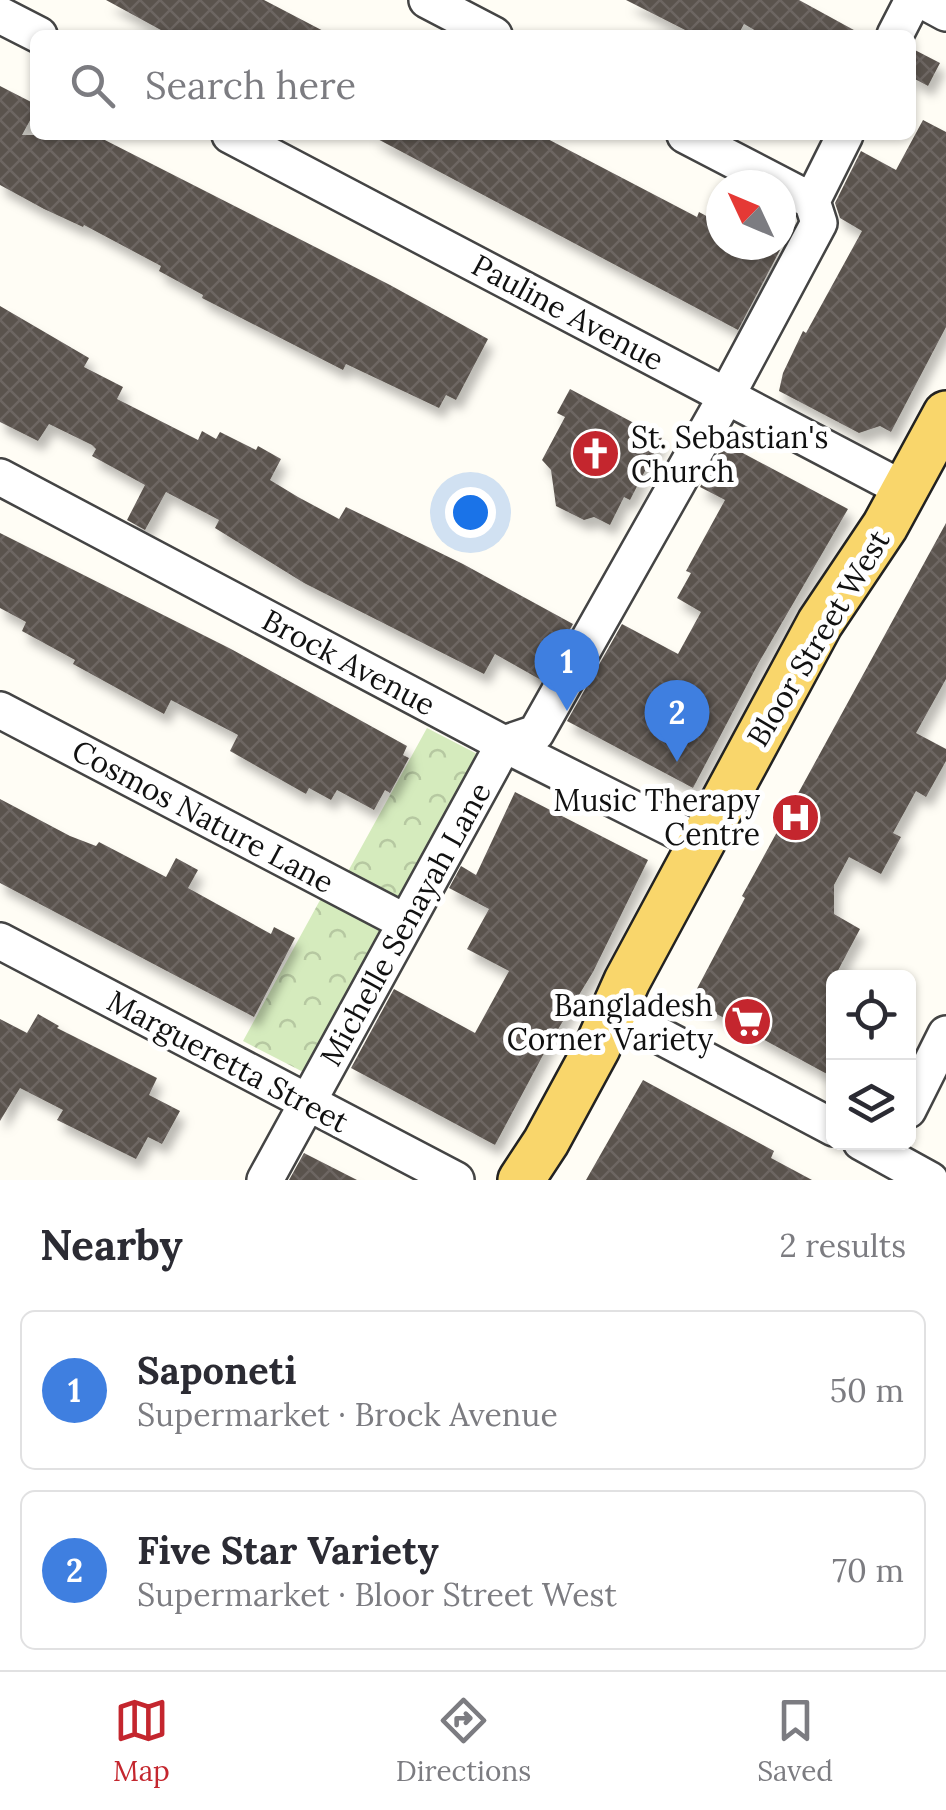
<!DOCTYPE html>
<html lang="en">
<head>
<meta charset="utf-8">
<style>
  :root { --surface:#fff; --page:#f2f2f3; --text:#2b2b33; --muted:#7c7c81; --line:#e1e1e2; --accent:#c4262e }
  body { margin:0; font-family:Lora,serif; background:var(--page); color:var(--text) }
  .controls { position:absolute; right:30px; bottom:30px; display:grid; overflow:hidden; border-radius:15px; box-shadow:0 2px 8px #0004 }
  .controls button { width:90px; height:90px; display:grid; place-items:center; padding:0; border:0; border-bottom:2px solid var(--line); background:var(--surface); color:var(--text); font:50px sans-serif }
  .compass { position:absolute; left:706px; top:170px; width:90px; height:90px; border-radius:50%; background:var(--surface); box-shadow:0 2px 8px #0004; rotate:314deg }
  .you { position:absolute; left:470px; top:512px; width:35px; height:35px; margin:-25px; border:8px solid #fff; border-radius:50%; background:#1a73e8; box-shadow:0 0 0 15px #1a73e833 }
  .badge { display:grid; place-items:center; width:65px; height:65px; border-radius:50%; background:var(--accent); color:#fff; font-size:32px; font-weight:700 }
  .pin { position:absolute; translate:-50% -82px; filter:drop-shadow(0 2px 5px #0008) }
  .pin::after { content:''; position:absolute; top:52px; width:35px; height:30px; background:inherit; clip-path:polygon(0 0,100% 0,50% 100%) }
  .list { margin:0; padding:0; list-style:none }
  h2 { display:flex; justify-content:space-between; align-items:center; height:130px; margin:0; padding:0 40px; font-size:42px }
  h2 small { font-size:32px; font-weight:400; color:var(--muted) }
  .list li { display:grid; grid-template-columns:65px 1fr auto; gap:30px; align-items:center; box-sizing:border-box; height:160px; margin:0 20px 20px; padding:0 20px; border:2px solid var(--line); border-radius:15px }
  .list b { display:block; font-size:38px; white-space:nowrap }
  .list p { margin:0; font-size:32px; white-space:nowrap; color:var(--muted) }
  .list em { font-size:32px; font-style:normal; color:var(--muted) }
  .icon { flex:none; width:55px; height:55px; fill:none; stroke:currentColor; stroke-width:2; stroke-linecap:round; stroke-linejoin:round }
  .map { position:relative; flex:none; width:946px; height:1180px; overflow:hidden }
  .search { position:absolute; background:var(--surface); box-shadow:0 2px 8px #0004; left:30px; right:30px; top:30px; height:110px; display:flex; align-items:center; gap:25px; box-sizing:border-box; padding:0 35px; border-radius:15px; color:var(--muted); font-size:38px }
  .sheet { height:490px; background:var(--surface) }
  nav { display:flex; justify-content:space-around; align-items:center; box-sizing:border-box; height:140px; border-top:2px solid var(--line); background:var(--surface); font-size:28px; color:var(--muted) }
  nav a { display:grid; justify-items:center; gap:5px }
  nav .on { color:var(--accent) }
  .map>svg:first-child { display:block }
</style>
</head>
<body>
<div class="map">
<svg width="946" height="1180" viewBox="0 0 946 1180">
  <defs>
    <pattern id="park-crowns" width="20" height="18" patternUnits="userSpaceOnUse" patternTransform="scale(2.5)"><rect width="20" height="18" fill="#d5ebbd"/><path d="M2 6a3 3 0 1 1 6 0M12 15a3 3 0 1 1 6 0" fill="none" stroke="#b6c8a1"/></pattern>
    <pattern id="building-cross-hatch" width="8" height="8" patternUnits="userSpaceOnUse" patternTransform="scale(2.5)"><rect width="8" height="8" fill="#5a524d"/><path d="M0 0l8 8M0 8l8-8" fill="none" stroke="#6d6662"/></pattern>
    <filter id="shadow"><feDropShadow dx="5.5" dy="10" stdDeviation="5" flood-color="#0004"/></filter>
  </defs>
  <rect width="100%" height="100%" fill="#fffdf5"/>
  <path fill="url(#park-crowns)" d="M427,728L485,758L311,1076L243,1041L325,891L335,895Z"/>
  <path fill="url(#building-cross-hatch)" filter="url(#shadow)" d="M106,0H264L331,35H170Z
    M626,0H799L863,35H763L744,24L738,35H695Z
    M911,48L940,63L928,86L911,77Z
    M0,86L35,104L31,112L34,113L22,135H95L390,285L488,339L456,400L446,395L439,408L346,364L343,370L202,298L203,295L159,271L161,266L84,225L83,227L44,209L0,185Z
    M923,120L946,132V327L891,432L880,426L859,433L779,391L783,373L803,331L806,333L862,231L840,218L835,203L861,151L896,170Z
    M370,135H540L697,217L699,212L721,224V245H771L780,250L738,330Z
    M0,306L89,358L84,367L123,387L117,399L198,440L202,431L216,439L220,432L256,450L258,446L281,459L270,480L298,497L339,519L346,507L463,564L573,624L541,680L495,654L484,674L304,583L215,528L219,520L166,492L145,530L127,520L145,485L92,456L96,449L92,445L49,424L38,441L0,422Z
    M570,389L662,438L630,500L624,497L610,525L594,517L584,520L556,506L551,470L542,460L565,417L557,413Z
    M724,443L848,509L758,664L693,788L567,721L622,624L678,654L701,612L677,598L691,573L686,571L725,500L700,487Z
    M946,523V679L916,733L946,749V761L926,797L916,791L893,833L901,837L881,874L849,857L834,885V914L860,929L834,978V1061L827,1074L691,1000L745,898L742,896Z
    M0,533L231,649L407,746L403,755L409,758L390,793L385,790L374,810L337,790L331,800L309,788L306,794L230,751L238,735L171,700L164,714L73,664L75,660L22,631L26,622L0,608Z
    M515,792L648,860L593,972L549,1044L495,1145L351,1068L394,989L475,1033L509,971L467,949L489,909L449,888L461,866L476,875Z
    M0,799L70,836L96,846L99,842L166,877L176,858L198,870L188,888L271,934L274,927L295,938L254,1017L0,883Z
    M38,1014L59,1026L57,1028L157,1078L149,1095L180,1111L162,1144L148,1137L136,1159L57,1120L63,1110L20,1088L0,1121V1019L27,1033Z
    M643,1080L774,1151L771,1158L812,1180H586Z
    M304,1153L357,1180H289Z"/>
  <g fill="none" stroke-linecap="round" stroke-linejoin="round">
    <defs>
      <path id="minor" d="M427,0L494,35
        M922,0L946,13
        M0,15L39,35
        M895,35L913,0
        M230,135L905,490
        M812,201L845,135
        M0,477L504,744L701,843
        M0,710L405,922
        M504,744L536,733L727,395L819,223L812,201L685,135
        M0,941L456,1180
        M613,1011L834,1128
        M908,1110L946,1034
        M861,1142L930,1180
        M265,1180L504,744"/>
      <path id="major" d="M521,1180L546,1142L597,1048L627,981L820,623L885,526L946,414"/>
    </defs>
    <use href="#minor" stroke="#444" stroke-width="40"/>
    <use href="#major" stroke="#222" stroke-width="50"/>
    <use href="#minor" stroke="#fff" stroke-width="35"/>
    <use href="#major" stroke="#f9d66b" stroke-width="45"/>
  </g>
  <defs>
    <symbol id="church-disc" viewBox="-11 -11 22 22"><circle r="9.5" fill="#c4262e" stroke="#fff"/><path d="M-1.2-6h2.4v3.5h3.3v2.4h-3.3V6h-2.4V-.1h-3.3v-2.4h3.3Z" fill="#fff"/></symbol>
    <symbol id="hospital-disc" viewBox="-11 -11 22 22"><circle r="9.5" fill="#c4262e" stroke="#fff"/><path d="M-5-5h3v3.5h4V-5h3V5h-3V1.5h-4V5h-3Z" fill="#fff"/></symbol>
    <symbol id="supermarket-disc" viewBox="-11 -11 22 22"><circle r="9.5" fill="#c4262e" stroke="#fff"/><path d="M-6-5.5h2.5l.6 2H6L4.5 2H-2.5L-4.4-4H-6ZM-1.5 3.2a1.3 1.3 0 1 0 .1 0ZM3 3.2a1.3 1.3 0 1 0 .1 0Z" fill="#fff"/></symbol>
  </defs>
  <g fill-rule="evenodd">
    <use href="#church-disc" x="568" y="426" width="55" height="55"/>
    <use href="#hospital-disc" x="768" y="790" width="55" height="55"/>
    <use href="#supermarket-disc" x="720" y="994" width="55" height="55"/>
  </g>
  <g text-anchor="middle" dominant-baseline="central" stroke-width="10" stroke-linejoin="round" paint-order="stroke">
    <g font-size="30" fill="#111" stroke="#fff">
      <text transform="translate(568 312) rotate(28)">Pauline Avenue</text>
      <text transform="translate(818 638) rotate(-59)">Bloor Street West</text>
      <text transform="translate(349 662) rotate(28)">Brock Avenue</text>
      <text transform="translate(203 816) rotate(28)">Cosmos Nature Lane</text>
      <text transform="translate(405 924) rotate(-61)">Michelle Senayah Lane</text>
      <text transform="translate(228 1061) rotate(28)">Margueretta Street</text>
    </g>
    <g font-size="30" fill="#111" stroke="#fff" text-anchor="end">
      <text x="631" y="437" text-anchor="start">St. Sebastian's<tspan x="631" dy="34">Church</tspan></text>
      <text x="760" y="800">Music Therapy<tspan x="760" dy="34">Centre</tspan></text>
      <text x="713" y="1005">Bangladesh<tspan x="713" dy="34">Corner Variety</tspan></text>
    </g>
  </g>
</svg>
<div class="controls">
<button><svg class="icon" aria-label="locate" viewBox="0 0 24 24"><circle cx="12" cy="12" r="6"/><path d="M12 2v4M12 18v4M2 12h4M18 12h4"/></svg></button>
<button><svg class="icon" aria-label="layers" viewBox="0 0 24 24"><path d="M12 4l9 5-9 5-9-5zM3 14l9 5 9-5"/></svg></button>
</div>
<svg class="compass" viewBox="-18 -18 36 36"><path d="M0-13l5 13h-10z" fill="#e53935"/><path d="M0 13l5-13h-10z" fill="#7c7c81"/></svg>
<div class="you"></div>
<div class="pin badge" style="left:567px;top:711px;background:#3f7fe0">1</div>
<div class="pin badge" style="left:677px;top:762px;background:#3f7fe0">2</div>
<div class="search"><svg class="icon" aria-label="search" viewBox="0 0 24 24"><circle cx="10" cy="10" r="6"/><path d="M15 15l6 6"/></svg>Search here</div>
</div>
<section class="sheet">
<h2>Nearby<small>2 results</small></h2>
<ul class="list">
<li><span class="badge" style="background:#3f7fe0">1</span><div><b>Saponeti</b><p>Supermarket · Brock Avenue</p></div><em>50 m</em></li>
<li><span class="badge" style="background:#3f7fe0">2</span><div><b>Five Star Variety</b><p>Supermarket · Bloor Street West</p></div><em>70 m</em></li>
</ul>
</section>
<nav>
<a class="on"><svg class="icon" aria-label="map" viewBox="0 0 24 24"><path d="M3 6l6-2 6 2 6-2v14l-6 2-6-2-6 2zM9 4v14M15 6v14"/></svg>Map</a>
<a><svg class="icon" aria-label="directions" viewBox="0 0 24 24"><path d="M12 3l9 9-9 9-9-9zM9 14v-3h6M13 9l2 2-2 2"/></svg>Directions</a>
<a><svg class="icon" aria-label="saved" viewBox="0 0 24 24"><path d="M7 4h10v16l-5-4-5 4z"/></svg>Saved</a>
</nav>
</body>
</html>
